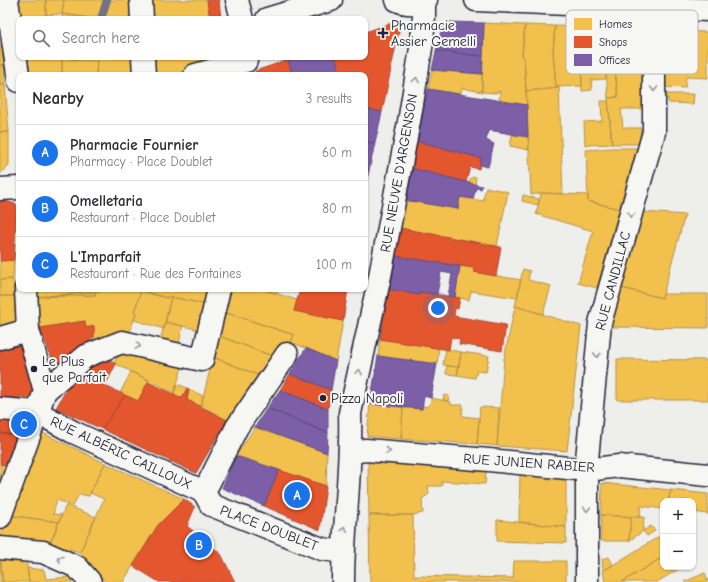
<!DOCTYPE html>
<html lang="en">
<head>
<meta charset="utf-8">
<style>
  :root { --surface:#fff; --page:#f7f7f7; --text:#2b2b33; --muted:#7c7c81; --line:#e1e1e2; --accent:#1a73e8 }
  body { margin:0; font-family:"Comic Neue",sans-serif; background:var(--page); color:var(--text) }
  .controls { position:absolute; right:12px; bottom:12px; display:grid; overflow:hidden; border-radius:8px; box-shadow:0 1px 3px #0004 }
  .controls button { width:36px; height:36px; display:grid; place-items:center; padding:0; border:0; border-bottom:1px solid var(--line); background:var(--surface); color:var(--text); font:20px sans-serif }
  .you { position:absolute; left:438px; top:308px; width:14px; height:14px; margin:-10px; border:3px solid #fff; border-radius:50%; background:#1a73e8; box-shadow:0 0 0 6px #1a73e833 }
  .badge { display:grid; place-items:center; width:26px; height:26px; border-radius:50%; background:var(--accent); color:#fff; font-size:13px; font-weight:700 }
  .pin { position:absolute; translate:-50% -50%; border:2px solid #fff; box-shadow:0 1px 4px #0006 }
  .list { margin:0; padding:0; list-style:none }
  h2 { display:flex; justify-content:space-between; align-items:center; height:52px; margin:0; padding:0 16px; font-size:17px }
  h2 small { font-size:13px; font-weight:400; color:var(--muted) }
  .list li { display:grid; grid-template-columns:26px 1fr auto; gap:12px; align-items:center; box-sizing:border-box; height:56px; padding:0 16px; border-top:1px solid var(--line) }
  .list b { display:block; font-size:15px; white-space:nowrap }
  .list p { margin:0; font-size:13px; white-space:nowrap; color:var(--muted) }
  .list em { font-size:13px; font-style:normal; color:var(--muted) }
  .icon { flex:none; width:22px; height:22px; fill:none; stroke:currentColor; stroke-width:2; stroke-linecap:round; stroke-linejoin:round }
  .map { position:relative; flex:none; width:708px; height:582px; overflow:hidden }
  .search { position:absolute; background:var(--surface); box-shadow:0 1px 3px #0004; left:16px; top:16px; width:352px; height:44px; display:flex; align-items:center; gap:10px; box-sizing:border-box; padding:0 14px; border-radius:8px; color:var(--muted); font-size:15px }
  .panel { position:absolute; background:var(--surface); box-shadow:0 1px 3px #0004; left:16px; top:72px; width:352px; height:220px; border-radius:8px }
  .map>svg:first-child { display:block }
</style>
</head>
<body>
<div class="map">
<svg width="708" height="582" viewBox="0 0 708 582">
  <rect width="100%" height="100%" fill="#eeeeeb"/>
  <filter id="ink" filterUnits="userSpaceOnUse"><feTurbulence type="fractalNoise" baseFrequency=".025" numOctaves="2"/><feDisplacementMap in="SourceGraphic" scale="8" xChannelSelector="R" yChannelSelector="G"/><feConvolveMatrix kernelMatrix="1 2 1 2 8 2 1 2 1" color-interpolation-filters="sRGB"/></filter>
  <g filter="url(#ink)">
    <path fill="#f2c14e" stroke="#b49148" d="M14,0H46V15H43L44,19H19Z
      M46,0H64L62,14L46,15Z
      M64,0H105L97,19L62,14Z
      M110,0H137V19H104Z
      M147,0H207L210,19H148Z
      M62,14L97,19H62Z
      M484,23L525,25L522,55L524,58L527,105L499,101L500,91L495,93L482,92Z
      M525,25L555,26L553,52L556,87H559V88L526,91L524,58L522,55Z
      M555,26L580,27L582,86L556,87L553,52Z
      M603,26L622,27L625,61L614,62L618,97L608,98Z
      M603,26L606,79L591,80L592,90L582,91L580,27Z
      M663,31L708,32V78L686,77L685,88L663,87Z
      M0,44H2L4,65H0Z
      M23,57H83L82,60L62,58V75H36L25,71Z
      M97,57H136L137,75H96Z
      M148,57H215V62L176,75H149Z
      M62,58L97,61L96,75H62Z
      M644,60L643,109H621L623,128H641L639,144H612L608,98L618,97L614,62Z
      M0,65H4L5,85H0Z
      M432,70L482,74V92L462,88L461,94L428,89Z
      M0,85H5L9,132H0Z
      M559,88L563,194L542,193L531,195L526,91Z
      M666,94H694L693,104L669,103Z
      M601,101H608L612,144L585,145L584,122L602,121Z
      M0,132H9V165L1,173H0Z
      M512,135L528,137L529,150L510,146Z
      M612,148H637L619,209L588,201L586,150Z
      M473,177H476L475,184L469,183L470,179Z
      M486,187L508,192L497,246L400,228L405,200L458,209L460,197L483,201Z
      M542,193L588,195V201L619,209L597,288L578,283L593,231L536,214L541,194Z
      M523,195L539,199L538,205L522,201Z
      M643,212L685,215L662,298L622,288Z
      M14,260L13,279L0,280V261Z
      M460,266L474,268V272L521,280L517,298L471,291L469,300L455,297Z
      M523,269L530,271L528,280L551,286L543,314L515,306Z
      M13,279L14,296H0V280Z
      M622,288L662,298L663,294H708V328L610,327Z
      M35,289H92V292L35,297Z
      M95,289H125L123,291H95Z
      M141,289H215L213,306L168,296L167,298L141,291Z
      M229,289H262L297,300L294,311L343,321L336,361L291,342L294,335L224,312Z
      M262,289H278L277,294Z
      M124,290L141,291L134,312L136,313L130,332L123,331L94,343V326L86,328L85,321L40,328L35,297L95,295V291H123Z
      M92,291H95V295L35,297L92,292Z
      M141,291L167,298L168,296L171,297L164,329L134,320L136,313L134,312Z
      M0,296H14L17,329L0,333Z
      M171,297L213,306L205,331L165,322Z
      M515,306L581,326L567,451L497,446L504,359Z
      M224,312L294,335L289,346L281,342L272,356L219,336Z
      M165,322L183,326L178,347L160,341Z
      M219,336L272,356L258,375L213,357Z
      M380,339L439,348L437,364L378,356Z
      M122,347L183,365L174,393L114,363Z
      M446,349L461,352L459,367L443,365Z
      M461,352L489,356L486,372L477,371L475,378L457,375Z
      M213,357L258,375L227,420L201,406Z
      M617,359L708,360V400H617Z
      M447,366L459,367L457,375L446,374Z
      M131,372L149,380L138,401L120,393Z
      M177,384L187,388L182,398L174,394Z
      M189,389L203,396L201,406L187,400Z
      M444,395L449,396L448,401L443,400Z
      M431,398L451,402V405H463L462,416L479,418L477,444L401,439L403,408L422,409L423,406L427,407L431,402Z
      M370,404L403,407L401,439L367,436Z
      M480,407L499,408L497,446L477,444Z
      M255,427L327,453L326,486L236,456Z
      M43,433L105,463L89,496L79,494L73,506L57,500L53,514L62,515L59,522L7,515L15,492Z
      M368,461L486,470L485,484L442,481V486H428L429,494L422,499L423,513L413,515H369Z
      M105,463L184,499L158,525L123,582H106L80,552L104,499L90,493Z
      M0,464L15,467L0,486Z
      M520,472L566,475V527L519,522Z
      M602,483L671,490L668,501H663V509L641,506L640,517L601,515Z
      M671,490L708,494V514L693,512V501H668Z
      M66,505L96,517L80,552L50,544Z
      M7,515L59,522L50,544L0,541V537Z
      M369,515H413L414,576L513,578L514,561H566V582H370Z
      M601,515L631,517L629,541H601Z
      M631,517H644L643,531L629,541Z
      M497,520L566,527V543L497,541Z
      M651,526L655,531L647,536L643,531Z
      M663,534V557L622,582H605L603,571Z
      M0,555L26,557L29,582H3Z
      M0,555L3,582H0Z
      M609,557L613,565L603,571L602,559Z
      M663,557V567H682L657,582H622Z
      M27,568L44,570L46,579L82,576L87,582H29Z
      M705,573L708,582H684Z"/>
    <path fill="#e4572e" stroke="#aa4732" d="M207,0H219L221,19H210Z
      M395,22L400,24V26L382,112L365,109V75H341L335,57H365V32Z
      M288,60L293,75H256L255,71Z
      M417,141L481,158L479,169L470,167L466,182L411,168Z
      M0,200L16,204L17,206L14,260L0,261Z
      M400,228L501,247L496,276L474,272V268L395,256Z
      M300,289H348L343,321L294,311Z
      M389,289L419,295L420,292L460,298L458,309L455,308L454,316L506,325L502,351L459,344L460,339L451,337L449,350L380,339Z
      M85,321L86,328L94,326V337L61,365L53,362L40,328Z
      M26,336L35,398L23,397L0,398V343Z
      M104,356L116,364L105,386L125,395L102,429L56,408L76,372Z
      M290,374L331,390L328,409L280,390Z
      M148,382L182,398L187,388L189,389L187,400L227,420L196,473L102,429L125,395L138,401Z
      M0,414L32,415L27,436L0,433Z
      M0,433L27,436L15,467L0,464Z
      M279,470L326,486L320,530L264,506Z
      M184,499L195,507L187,526L221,554L235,582H159L133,566L158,525Z"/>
    <path fill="#7b5ea7" stroke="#604c87" d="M449,22L484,23L483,56L436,51L442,27Z
      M436,51L483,56L482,74L432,70Z
      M291,57H335L341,75H293L288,60Z
      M428,89L527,105L528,137L489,130L486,140L494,144L488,167L480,165L481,158L417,141Z
      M365,109L382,112L375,143L365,142Z
      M365,142L375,143L365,189Z
      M411,168L466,182L482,186L481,189L476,188L473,199L460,197L458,209L404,200Z
      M395,256L460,266L455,297L448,296L452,274L441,272L437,294L420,292L419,295L389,289Z
      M306,348L336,361L331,390L290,374Z
      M378,356L437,364L431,398L424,396L422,409L370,404Z
      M280,390L328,409V433L267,408Z
      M267,408L328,433L327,453L255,427Z
      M236,456L279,470L264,506L222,488Z"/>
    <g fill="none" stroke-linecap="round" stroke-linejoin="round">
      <path stroke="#727281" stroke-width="8" d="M101,19L107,0"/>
      <defs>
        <path id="street" d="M7,0L19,81
          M141,0L142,19
          M237,0L242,19
          M476,0L708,10
          M267,19L331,0
          M143,57L144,75
          M195,75L246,61
          M0,189L19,188
          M0,338L28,330
          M45,391L86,356L122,342L202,360L219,289
          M0,409L37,412L73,432L204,492
          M350,452L366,450L489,460L587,470L619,466L708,475
          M204,492L237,427L287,354
          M204,492L211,505L322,549L343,552
          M0,517L45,391L28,330L26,289
          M0,548L43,552L77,567L90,582
          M587,582V459L600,323L654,132V8"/>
        <path id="secondary" d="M397,0C405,4 419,5 426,0
          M343,582C343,526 352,469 350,413L380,276L410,116L422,42L424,16V2"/>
      </defs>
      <use href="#street" stroke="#22223b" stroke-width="25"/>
      <use href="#secondary" stroke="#22223b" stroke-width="25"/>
      <use href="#street" stroke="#f6f6f2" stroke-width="22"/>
      <use href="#secondary" stroke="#f6f6f2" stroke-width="22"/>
    </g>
    <defs><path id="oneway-chevron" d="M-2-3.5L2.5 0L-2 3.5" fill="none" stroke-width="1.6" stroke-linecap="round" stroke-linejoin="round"/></defs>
    <g stroke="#9797a0">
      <use href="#oneway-chevron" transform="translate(416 80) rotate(-80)"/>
      <use href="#oneway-chevron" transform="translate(654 89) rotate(90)"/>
      <use href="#oneway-chevron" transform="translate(631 215) rotate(106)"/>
      <use href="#oneway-chevron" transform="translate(138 346) rotate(13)"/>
      <use href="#oneway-chevron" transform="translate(597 355) rotate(95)"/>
      <use href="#oneway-chevron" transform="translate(359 372) rotate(-78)"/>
      <use href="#oneway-chevron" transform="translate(388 451) rotate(5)"/>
      <use href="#oneway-chevron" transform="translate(587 509) rotate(90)"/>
      <use href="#oneway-chevron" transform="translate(344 529) rotate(-86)"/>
      <use href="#oneway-chevron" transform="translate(60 559) rotate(-157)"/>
    </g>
  </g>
  <g fill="#22223b" stroke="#f6f6f2" stroke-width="1.5">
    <path d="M381 27h4v4h4v4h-4v4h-4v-4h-4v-4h4z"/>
    <circle cx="34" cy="369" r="4"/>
    <circle cx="323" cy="398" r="4"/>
  </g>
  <g text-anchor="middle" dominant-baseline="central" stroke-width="4" stroke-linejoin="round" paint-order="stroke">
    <g font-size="14" fill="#22223b" stroke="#f6f6f2" text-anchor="start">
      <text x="391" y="25">Pharmacie<tspan x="391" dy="16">Assier Gemelli</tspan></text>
      <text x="42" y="361">Le Plus<tspan x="42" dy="16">que Parfait</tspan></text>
      <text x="331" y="398">Pizza Napoli</text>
    </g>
    <g font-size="14" fill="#22223b" stroke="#f6f6f2">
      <text transform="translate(399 173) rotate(-80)">RUE NEUVE D'ARGENSON</text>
      <text transform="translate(613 281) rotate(-75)">RUE CANDILLAC</text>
      <text transform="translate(121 453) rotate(25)">RUE ALBÉRIC CAILLOUX</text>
      <text transform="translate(529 463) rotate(4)">RUE JUNIEN RABIER</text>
      <text transform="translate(269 528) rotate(21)">PLACE DOUBLET</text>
    </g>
  </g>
  <rect x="566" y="10" width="132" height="64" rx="6" fill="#f6f6f2" stroke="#b6b6bb" stroke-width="1"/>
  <rect x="574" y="18" width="18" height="12" fill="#f2c14e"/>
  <rect x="574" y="36" width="18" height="12" fill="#e4572e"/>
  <rect x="574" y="54" width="18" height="12" fill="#7b5ea7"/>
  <g font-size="11" fill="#22223b">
    <text x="599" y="28">Homes</text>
    <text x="599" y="46">Shops</text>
    <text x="599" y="64">Offices</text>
  </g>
</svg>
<div class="controls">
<button>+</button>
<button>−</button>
</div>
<div class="you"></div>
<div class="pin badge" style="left:297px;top:495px">A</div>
<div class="pin badge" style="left:199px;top:545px">B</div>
<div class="pin badge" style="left:24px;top:424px">C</div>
<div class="search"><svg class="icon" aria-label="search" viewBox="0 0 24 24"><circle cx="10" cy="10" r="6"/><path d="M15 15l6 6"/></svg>Search here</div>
<section class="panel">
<h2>Nearby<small>3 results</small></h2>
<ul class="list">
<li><span class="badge">A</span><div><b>Pharmacie Fournier</b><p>Pharmacy · Place Doublet</p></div><em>60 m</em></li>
<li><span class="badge">B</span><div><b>Omelletaria</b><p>Restaurant · Place Doublet</p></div><em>80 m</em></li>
<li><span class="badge">C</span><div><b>L'Imparfait</b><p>Restaurant · Rue des Fontaines</p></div><em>100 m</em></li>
</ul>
</section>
</div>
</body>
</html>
